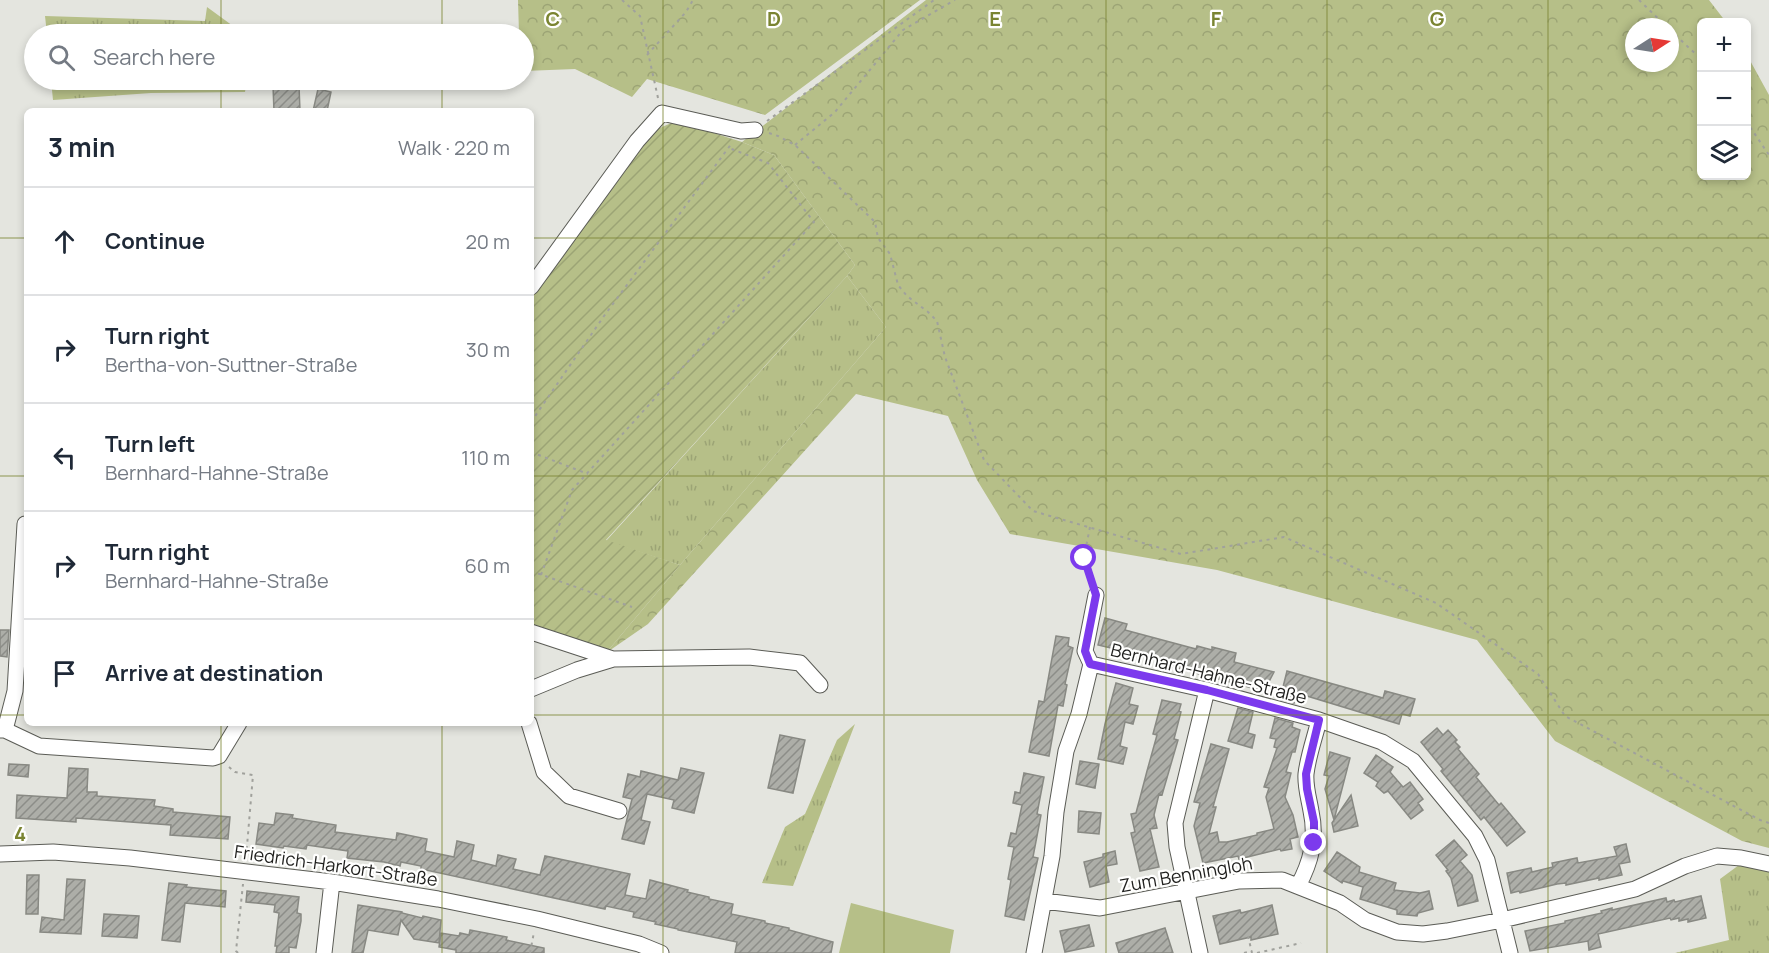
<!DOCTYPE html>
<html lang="en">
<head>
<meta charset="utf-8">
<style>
  :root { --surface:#fff; --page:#f2f2f3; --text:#1f2937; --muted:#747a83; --line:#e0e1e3 }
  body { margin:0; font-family:Manrope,sans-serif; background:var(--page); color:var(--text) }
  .controls { position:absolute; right:18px; top:18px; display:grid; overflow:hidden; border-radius:9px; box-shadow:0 3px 9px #0003 }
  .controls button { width:54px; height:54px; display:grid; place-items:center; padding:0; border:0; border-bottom:2px solid var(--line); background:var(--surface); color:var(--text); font:30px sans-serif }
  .compass { position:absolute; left:1625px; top:18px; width:54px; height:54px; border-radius:50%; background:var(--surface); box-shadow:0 3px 9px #0003; rotate:78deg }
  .stop { position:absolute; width:18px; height:18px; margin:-14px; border:4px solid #7c3aed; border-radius:50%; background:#fff }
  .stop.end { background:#7c3aed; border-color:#fff; box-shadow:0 2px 6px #0008 }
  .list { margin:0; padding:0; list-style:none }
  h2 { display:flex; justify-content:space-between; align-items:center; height:78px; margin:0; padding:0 24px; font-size:26px }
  h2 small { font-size:20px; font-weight:400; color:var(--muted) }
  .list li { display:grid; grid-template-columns:39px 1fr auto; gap:18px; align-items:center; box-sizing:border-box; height:108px; padding:0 24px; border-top:2px solid var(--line) }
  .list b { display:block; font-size:22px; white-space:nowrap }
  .list p { margin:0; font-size:20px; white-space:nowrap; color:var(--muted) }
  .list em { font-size:20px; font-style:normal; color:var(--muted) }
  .icon { flex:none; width:33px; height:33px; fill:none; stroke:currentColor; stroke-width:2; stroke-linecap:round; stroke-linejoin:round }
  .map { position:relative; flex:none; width:1769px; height:953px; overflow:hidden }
  .search { position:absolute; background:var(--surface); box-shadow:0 3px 9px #0003; left:24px; top:24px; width:510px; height:66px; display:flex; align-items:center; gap:15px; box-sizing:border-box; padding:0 21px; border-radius:33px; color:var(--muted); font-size:22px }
  .panel { position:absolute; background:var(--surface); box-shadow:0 3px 9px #0003; left:24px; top:108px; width:510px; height:618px; border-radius:9px }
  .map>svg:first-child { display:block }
</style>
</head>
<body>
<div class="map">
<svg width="1769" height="953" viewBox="0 0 1769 953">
  <defs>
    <pattern id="grass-tufts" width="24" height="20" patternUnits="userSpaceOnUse" patternTransform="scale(1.5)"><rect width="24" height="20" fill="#b6bf88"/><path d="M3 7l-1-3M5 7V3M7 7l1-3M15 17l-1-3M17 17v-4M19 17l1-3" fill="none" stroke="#9ca475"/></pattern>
    <pattern id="forest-crowns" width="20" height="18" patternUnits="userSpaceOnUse" patternTransform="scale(1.5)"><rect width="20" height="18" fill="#b6bf88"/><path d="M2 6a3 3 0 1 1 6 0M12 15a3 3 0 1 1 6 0" fill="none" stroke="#9ca475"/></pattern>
    <pattern id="garden-furrows" width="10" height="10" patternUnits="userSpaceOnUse" patternTransform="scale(1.5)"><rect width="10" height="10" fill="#b6bf88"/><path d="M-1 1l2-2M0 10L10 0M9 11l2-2" fill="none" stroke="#9ca475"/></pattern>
    <pattern id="building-hatch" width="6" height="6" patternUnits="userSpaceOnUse" patternTransform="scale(1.5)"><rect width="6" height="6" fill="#adaea8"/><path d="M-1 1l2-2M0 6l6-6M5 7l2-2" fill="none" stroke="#8c8d88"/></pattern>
  </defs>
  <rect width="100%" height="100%" fill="#e4e5df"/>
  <path fill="url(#grass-tufts)" d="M207,7L244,34H47L45,16L205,21Z
    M51,80H247L245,92L151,93L53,100Z
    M847,276L886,327L680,565L606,541Z
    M855,724L793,886L762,883L785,827L805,814L837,740Z
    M1739,865L1769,872V953H1675L1729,940L1720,879Z"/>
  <path fill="url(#forest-crowns)" fill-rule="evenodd" d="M518,0H920L765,115L647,79L632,97L575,69L524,71V34H519Z
    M926,0H1709L1726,22H1702V176H1746L1747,55L1769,95V848L1742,841L1555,741L1477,640L1217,570L1010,534L977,480L948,416L856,394L648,624L606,653L680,565L886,327L847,276L855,265L774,155L742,142ZM1634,27H1670V63H1634Z"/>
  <path fill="url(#garden-furrows)" d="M676,121L742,142L774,155L855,265L847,276L606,540L680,565L606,653L531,628V298L655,130Z"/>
  <path fill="#b6bf88" d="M851,903L954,930L950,953H839Z"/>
  <path fill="url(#building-hatch)" stroke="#888983" stroke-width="1.5" d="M273,86H299L300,111H274Z
    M318,89L331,92L327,111H313Z
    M1105,618L1127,624L1125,630L1196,649L1197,646L1212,650V647L1236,653L1234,662L1274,672L1264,691L1169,666L1170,662L1128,650L1120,648L1119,650L1098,645Z
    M0,630H9L7,657L0,656Z
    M1056,636L1069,638L1068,646L1073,648L1065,684L1067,685L1063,706L1058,705L1049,756L1029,752L1039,701L1044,702Z
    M1287,671L1383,698L1385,691L1415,699L1410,716L1402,714L1399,724L1297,693L1294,703L1280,699Z
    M1116,683L1133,688L1129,704L1138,706L1133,724L1125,722L1120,746L1127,748L1123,764L1098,759L1105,724Z
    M1162,700L1181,704L1179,711L1181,712L1174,739L1178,740L1162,795L1159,794L1154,815L1157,828L1150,829L1159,867L1140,871L1131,833L1135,832L1131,814L1136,813L1147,771L1157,735L1153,734Z
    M1238,708L1253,712L1248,733L1255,735L1252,748L1228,741Z
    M1275,718L1293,723L1292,727L1300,730L1295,752H1292L1286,772L1291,773L1285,797L1293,815L1298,837L1290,839L1292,849L1281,851L1280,849L1239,859L1238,856L1203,863L1194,826L1200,803L1194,802L1211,744L1229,749L1213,807H1216L1209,834L1217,832L1219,842H1227L1257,835V833L1274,829L1266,797L1269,788L1264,787L1277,748L1274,747L1276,739L1270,738Z
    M1437,728L1443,735L1448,730L1457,740L1455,742L1460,747L1458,749L1479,774L1476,777L1499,805L1501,803L1525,832L1507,846L1484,817L1481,820L1441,771L1443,769L1421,742Z
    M780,735L805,740L793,793L768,788Z
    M1330,752L1350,758L1334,820L1325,789L1329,776L1324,775Z
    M1376,755L1393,767L1390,772L1403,787L1410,782L1423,799L1418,803L1423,810L1411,819L1388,791L1384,793L1376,786L1378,782L1364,773Z
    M1080,761L1099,764L1095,788L1076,784Z
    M9,764L29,765L28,777L8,775Z
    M69,768L88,769L87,792H97V796L155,800L154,806L173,809V812L230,817L228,839L170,835L171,825L76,818V822L16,818L17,795L67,798Z
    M681,768L704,773L694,813L672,808L674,800L647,794L641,820L650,822L644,844L622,839L632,799L623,797L628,774L640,777L641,771L678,780Z
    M1024,773L1044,777L1037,814L1041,815L1033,857L1038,858L1024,920L1005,916L1011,880L1008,879L1014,847L1008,846L1011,833L1016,834L1022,805L1013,803L1015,792L1020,793Z
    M1351,795L1358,826L1334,832L1332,823Z
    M1079,811L1101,813L1099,834L1078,832Z
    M276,813L293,815L292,818L336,825L335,832L396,840L397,833L427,839L425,851L454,857L457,841L474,845L471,860L496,866L498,855L516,859L513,869L540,875L545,856L630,874L625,895L646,899L650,880L688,890L687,892L709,897V899L733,904L731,914L765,921V923L789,928V930L833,942L831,953H735L737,942L678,930V929L655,924L656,922L633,917L634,912L606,906L605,909L421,869V866L401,862L400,866L384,862L347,858L348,851L307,845L306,849L284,846L283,848L256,844L259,823L274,825Z
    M1454,840L1467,855L1460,861L1472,875L1478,901L1458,906L1451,878L1446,871L1448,870L1436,855Z
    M1626,844L1630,862L1619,864L1622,875L1599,880V878L1566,885V883L1557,884L1520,893L1519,891L1511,893L1507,873L1531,868L1532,872L1553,867L1552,863L1577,858L1578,863L1617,856L1614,847Z
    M1115,851L1117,864L1106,866L1109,882L1090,887L1084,862L1103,857V854Z
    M1337,852L1360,867L1359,872L1396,883L1394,890L1420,893L1429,891L1433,909L1418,913L1417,916L1397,914V910L1360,899L1363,887L1343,881L1342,883L1324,871Z
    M27,875H39L38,914H26Z
    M67,879L85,880L81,934L40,932L42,917L64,920Z
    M169,883L187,885L186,887L226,891L225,907L185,903L180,942L162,940Z
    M247,891L299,897L297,913L301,914V921L296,948L289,947V953H276L277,946H275L279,913L274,912L275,905L246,902Z
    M1701,896L1706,918L1688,922V919L1679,921V918L1671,920L1670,918L1598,934L1601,947L1589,950L1588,941L1530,951L1525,931L1565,923V921L1602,913L1601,911L1612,908V910L1666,898L1667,902L1674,900L1675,902Z
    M358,905L402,912V913L422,918L423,916L441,920L439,943L414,939L401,920L398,935L368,930L363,953H352Z
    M1272,905L1278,934L1251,940V937L1220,944L1213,916L1240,910L1241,913Z
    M104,914L139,916L137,938L102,936Z
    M1089,925L1094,946L1065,952L1060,931Z
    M1165,928L1173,953H1119L1116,943Z
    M470,930L507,937L506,940L544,948V953H456V950L439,947L441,933L459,936L460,933L469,935Z"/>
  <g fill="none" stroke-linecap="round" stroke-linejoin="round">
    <defs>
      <path id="minor" d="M531,287L637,141L662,113L741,131L755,130
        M531,632L613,659L749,657L800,663L820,685
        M1091,664L1207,690L1319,720L1382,742L1413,761L1475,836L1487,860L1510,953
        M531,689L577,670L613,659
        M529,723L544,772L569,796L619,811
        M0,730H5L39,746L213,758L219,756L239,723
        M5,730L15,691L25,524H27
        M0,854L53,852L130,858L332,882L438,899L537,919L639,944L661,953
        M1298,886C1311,862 1317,839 1311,811C1309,799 1305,786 1306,774C1308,756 1315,737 1319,720
        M1044,901L1100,908L1239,881L1282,880L1340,903L1365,920L1397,932L1423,934L1447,931L1502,920L1635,889L1685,866L1717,856L1741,858L1769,864
        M324,953L332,882
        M1034,953L1052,856L1056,812L1066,751L1079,714L1091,664L1085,651L1096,595
        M1200,953L1177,847L1175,823L1207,690"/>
    </defs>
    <use href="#minor" stroke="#5b5c56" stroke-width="17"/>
    <path stroke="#a0a19c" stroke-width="2" stroke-dasharray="3 4.5" stroke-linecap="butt" d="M622,0L640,16L658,98
      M1639,0L1667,27
      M1670,30L1702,60
      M647,55L686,12L693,0
      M767,121L934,0
      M1746,121L1769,155
      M769,133L778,136L795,145L875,222L878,238L890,254L898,285L907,296L928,312L937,321L945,357L984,460L1033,511L1181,554L1284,537L1436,603L1538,674L1565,716L1760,820L1769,823
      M795,145L835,112L903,30L955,0
      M531,422L604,316L732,143
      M531,452L588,474
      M1090,527L1084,557L1092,583
      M531,571L632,607
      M541,575L572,490L814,222L768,163L729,148
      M229,767L235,772L253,775L246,858
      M1248,936L1252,953
      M238,953L236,951L243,884
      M530,953L534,932
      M1244,953L1252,951
      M1257,953L1301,943"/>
    <use href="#minor" stroke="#fff" stroke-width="15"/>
  </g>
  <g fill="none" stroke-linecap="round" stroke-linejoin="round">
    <path stroke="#7c3aed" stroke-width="8" d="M1084,558L1096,595L1085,651L1090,664L1207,690L1319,720L1306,774L1307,789L1314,822V843"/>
  </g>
  <path fill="none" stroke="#7a8431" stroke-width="1.5" stroke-opacity="0.55" d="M221,0V34M442,0V34M663,0V953M884,0V953M1106,0V953M1327,0V953M1548,0V953M221,80V111M442,80V111M0,238H27M531,238H1769M0,476H27M531,476H1769M0,715H27M531,715H1769M221,723V953M442,723V953"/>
  <g text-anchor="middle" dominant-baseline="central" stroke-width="4.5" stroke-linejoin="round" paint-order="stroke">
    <g font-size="18" fill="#1f1f1d" stroke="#fffffe">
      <text transform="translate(1209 673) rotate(14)">Bernhard-Hahne-Straße</text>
      <text transform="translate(336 865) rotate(8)">Friedrich-Harkort-Straße</text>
      <text transform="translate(1186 874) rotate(-10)">Zum Benningloh</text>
    </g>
  </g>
  <g font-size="20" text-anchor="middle" font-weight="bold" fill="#7a8431" stroke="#fffffe" stroke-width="4.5" stroke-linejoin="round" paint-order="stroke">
    <text x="553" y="26">C</text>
    <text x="774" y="26">D</text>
    <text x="995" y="26">E</text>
    <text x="1216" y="26">F</text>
    <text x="1437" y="26">G</text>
    <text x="20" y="841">4</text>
  </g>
</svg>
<div class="controls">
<button>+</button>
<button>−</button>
<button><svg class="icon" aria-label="layers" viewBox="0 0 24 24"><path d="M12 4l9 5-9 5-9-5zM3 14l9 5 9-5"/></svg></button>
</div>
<svg class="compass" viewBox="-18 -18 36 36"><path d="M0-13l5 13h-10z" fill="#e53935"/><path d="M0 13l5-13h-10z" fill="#747a83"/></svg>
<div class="stop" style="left:1084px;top:558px"></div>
<div class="stop end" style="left:1314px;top:843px"></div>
<div class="search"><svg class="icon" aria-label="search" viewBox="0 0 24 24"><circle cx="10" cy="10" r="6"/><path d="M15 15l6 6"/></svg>Search here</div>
<section class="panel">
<h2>3 min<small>Walk · 220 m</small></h2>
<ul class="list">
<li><svg class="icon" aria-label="ahead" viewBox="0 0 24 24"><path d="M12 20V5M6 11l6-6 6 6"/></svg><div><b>Continue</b></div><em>20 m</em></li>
<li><svg class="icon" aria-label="right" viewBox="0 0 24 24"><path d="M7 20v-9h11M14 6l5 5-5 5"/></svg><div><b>Turn right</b><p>Bertha-von-Suttner-Straße</p></div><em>30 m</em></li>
<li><svg class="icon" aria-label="left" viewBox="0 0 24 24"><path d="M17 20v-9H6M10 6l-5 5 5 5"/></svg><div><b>Turn left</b><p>Bernhard-Hahne-Straße</p></div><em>110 m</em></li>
<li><svg class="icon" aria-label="right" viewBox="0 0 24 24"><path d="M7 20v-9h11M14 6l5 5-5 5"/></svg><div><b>Turn right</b><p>Bernhard-Hahne-Straße</p></div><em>60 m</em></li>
<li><svg class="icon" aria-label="arrive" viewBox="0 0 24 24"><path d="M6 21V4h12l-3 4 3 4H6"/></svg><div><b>Arrive at destination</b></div></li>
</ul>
</section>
</div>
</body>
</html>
